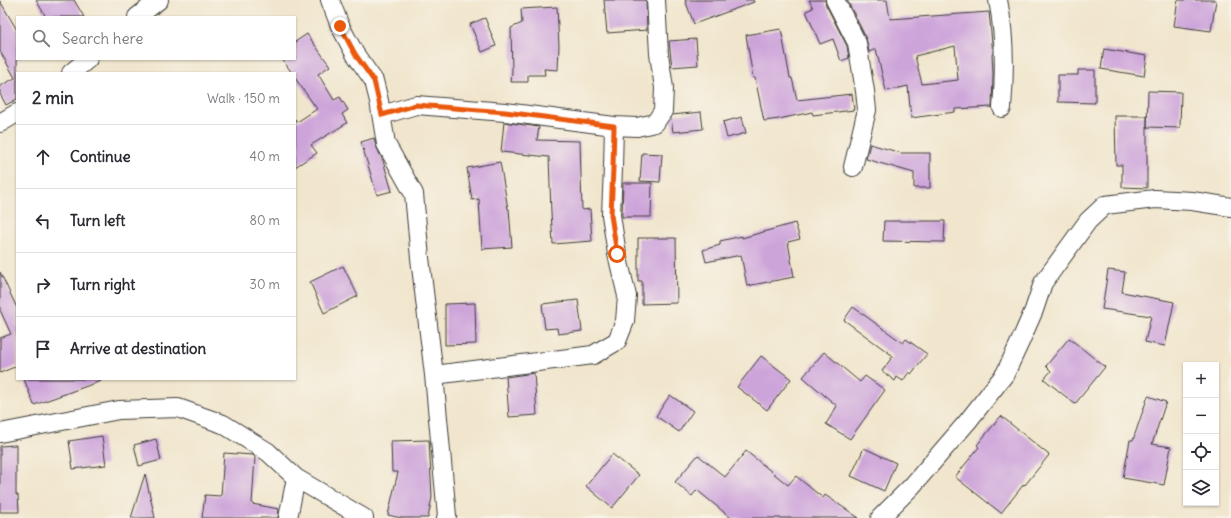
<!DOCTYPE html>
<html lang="en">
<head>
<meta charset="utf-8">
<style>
  :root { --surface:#fff; --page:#f2f2f3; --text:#2b2b33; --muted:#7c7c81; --line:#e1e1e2 }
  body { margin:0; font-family:Delius,sans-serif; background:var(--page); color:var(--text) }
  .controls { position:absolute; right:12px; bottom:12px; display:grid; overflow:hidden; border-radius:0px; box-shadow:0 1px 3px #0004 }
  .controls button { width:36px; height:36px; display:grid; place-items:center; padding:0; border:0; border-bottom:1px solid var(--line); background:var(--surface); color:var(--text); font:20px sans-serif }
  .stop { position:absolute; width:12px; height:12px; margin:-9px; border:3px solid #ea580c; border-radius:50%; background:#fff }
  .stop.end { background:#ea580c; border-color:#fff; box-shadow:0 1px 4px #0008 }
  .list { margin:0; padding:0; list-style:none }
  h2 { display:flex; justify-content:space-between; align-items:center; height:52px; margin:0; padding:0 16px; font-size:17px }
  h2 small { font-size:13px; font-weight:400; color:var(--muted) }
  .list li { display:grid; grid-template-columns:26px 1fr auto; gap:12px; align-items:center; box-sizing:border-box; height:64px; padding:0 16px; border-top:1px solid var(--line) }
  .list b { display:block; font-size:15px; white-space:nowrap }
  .list em { font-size:13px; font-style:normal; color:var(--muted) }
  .icon { flex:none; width:22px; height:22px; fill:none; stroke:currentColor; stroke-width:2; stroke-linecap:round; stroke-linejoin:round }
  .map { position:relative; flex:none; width:1231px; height:518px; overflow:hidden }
  .search { position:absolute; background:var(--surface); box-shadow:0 1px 3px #0004; left:16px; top:16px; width:280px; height:44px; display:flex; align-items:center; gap:10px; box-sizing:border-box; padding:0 14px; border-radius:0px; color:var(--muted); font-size:15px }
  .panel { position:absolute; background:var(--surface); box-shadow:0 1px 3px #0004; left:16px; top:72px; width:280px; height:308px; border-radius:0px }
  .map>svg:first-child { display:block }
</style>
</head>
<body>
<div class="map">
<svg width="1231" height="518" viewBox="0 0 1231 518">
  <rect width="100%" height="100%" fill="#f7f3e8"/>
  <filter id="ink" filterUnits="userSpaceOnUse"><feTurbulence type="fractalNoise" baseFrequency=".025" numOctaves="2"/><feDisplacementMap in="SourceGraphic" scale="8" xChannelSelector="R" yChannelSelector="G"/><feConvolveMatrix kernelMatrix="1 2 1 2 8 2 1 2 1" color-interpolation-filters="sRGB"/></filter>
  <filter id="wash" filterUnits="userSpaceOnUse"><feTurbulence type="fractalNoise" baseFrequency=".012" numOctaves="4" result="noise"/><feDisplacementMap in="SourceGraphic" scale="16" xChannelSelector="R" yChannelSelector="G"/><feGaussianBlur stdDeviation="0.9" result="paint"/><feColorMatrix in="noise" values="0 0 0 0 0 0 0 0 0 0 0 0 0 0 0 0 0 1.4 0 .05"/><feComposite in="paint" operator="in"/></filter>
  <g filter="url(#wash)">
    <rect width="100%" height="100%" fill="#f1e6cd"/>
    <g id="blocks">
      <path fill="#cda4da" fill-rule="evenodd" d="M36,0H74L84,17H46Z
        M604,0H646L647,30L607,33Z
        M685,0H753L754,2L694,24Z
        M809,0H825L826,5L847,46L849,58L841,61L833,39L820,44L806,11L813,8Z
        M847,0H887L890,19L989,12L993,54H992L993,74L992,107L955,109V112L911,118L908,86L886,91L876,49L869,52L866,38ZM955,46L958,80L922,84L915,56Z
        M1178,0H1216L1211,31L1174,26Z
        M0,1L17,30V99L6,105L0,94V86L15,78L0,51Z
        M557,7L559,46L558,70L544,69L545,75H528V82H511L512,71L511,28L522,23L521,9Z
        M485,18L496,46L482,52L470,24Z
        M781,29L790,78H792L797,100L852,94L854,110L813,115L812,112L779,119L764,121L755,78H753L746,35Z
        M307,34L330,66L318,74L334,100L340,97L348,110L342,114L347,123L311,145L317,153L295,167V119L297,122L317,109L295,78V73H292L282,59H295V42Z
        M696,39L698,65L672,67L669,41Z
        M1104,49L1147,56L1144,76L1101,69Z
        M1078,70H1095V103L1058,102V75H1078Z
        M1148,91L1181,92L1180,128L1147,127Z
        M701,112L703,129L673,132L671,118L672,115Z
        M1115,116H1147V188L1122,187V165H1116Z
        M742,117L746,133L727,138L723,122Z
        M504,122L539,127L537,140L580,141L582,210L590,209L592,241L553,244L551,212L549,157L501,152Z
        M374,138L376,146L383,161L392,191L377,195L361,142Z
        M870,144L901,153H930V188H914V173L866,159Z
        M642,153L662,154L660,182L640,181Z
        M500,162L508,209H509L512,247L482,249L479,199L472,200L467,168Z
        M623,183H652L651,217H622Z
        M884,221H945L944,242L883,241Z
        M795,223L800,239L788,242L794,277L747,286L741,255L706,262L703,250L720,245V241L742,236V238Z
        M638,238H676L677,303L642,304V281H638Z
        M343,266L358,296L324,313L310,282Z
        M1108,270L1125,272L1122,292L1174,302L1165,346L1145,342L1151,316L1102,309Z
        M0,272L17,308V366L0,373V338L11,334L0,310Z
        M578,300L582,331L558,334L557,328L545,329L542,304Z
        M475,303L476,344L445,345V304Z
        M853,307L903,343L906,339L927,354L911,374L909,372L903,381L897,377L895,381L882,371L893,356L844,320Z
        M1069,338L1105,367L1075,404L1044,379L1051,371L1046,366Z
        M824,352L860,382L865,376L885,390L850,439L826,424L837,406L803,377Z
        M761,356L791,379L767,410L737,387Z
        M534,373L537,415L509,417L506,377Z
        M24,379H100L101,381L34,405Z
        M670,395L693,411L679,432L656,416Z
        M1148,396L1166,402L1152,444L1171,447L1164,485L1123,478L1130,440H1133Z
        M1001,416L1049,455L1025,485L1024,484L1001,513L955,477L979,447L977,445Z
        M102,436L106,465L73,469L69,441Z
        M156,439L161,460L139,466L134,445Z
        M429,440L432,497L428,518H401L388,515L398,472H392L391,441Z
        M16,445V495H18L19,512H0V446Z
        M864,448L896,463L884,491L851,476Z
        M746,451L788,485L796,476L823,498L825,495L859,518H731L697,490L692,496L675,482L698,455L725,477Z
        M224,453L253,455L255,457L252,504L279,509L278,518H202L205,495L221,496Z
        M612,454L639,475L612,508L586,486Z
        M145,474L155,518H131Z"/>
    </g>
  </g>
  <g filter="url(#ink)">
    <use href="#blocks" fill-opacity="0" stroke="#3c3a37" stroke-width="1"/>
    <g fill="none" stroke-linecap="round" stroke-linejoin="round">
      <defs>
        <path id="street" d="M330,0L340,26L355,54L374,81L379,101L386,144L414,194L420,258L434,375L447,516L446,518
          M835,0L857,43L865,91L867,110L853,167
          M998,0C1005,35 1005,72 1002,108
          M137,17L159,0
          M71,73L88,59
          M382,115L416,105L505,112L614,126L637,127L655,123L663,111L664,88L659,54L656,0
          M0,123L17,113
          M434,375L593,355L617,341L625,321L627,296L617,254L611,215L613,168L614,126
          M0,433L119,410L178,408L223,424L268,452L296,478L364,518
          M288,518L296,478
          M880,518L912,486L968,421L1005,374L1020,342L1034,310L1043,283L1088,221L1105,205L1155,199L1192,201L1231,207"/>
      </defs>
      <use href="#street" stroke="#3c3a37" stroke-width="20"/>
      <use href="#street" stroke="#fff" stroke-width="18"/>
    </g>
  </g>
  <g fill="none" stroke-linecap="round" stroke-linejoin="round" filter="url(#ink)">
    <path stroke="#ea580c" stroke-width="5" d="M340,26L355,54L374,81L382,115L416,105L505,112L614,126L613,168L611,215L617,254"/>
  </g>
</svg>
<div class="controls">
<button>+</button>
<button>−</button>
<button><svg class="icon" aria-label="locate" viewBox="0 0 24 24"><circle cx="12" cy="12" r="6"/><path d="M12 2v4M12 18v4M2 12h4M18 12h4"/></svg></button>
<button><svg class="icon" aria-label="layers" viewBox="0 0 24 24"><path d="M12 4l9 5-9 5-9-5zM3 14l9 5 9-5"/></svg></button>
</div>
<div class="stop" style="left:617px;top:254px"></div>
<div class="stop end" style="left:340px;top:26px"></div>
<div class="search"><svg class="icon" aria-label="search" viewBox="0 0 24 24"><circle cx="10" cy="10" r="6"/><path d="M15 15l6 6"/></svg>Search here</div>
<section class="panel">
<h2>2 min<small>Walk · 150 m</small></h2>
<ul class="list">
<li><svg class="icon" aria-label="ahead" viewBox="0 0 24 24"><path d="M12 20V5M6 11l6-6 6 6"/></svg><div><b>Continue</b></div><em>40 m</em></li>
<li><svg class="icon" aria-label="left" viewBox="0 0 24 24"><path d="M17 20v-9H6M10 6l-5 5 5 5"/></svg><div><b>Turn left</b></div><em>80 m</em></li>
<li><svg class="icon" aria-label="right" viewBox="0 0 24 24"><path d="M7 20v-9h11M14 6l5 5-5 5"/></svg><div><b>Turn right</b></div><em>30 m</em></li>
<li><svg class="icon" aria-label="arrive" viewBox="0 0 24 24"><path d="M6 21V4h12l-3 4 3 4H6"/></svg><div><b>Arrive at destination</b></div></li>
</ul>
</section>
</div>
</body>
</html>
